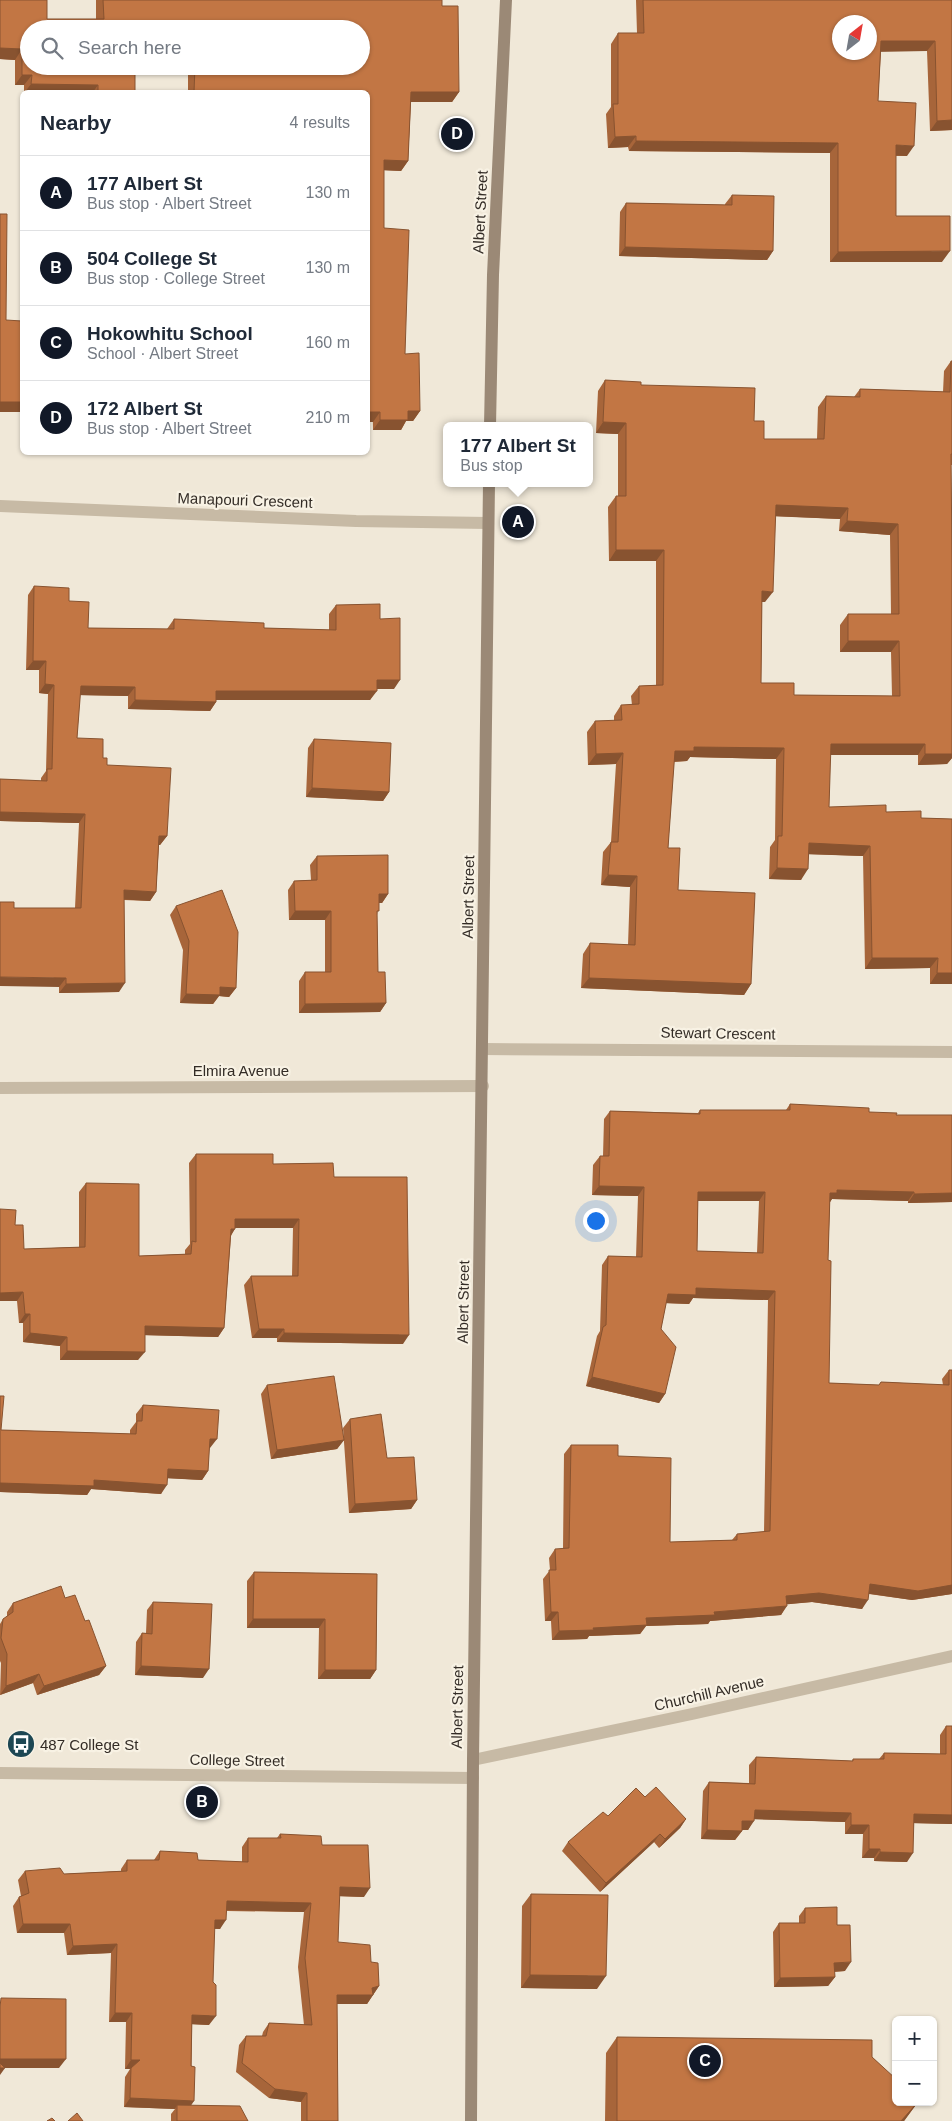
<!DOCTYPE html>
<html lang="en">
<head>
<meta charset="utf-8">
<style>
  :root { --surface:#fff; --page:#f2f2f3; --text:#1f2937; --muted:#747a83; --line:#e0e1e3; --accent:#111827 }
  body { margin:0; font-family:Helvetica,sans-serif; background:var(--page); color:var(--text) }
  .controls { position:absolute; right:15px; bottom:15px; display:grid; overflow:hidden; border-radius:8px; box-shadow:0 1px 4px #0004 }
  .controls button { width:45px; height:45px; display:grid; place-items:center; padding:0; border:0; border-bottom:1px solid var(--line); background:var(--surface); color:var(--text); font:25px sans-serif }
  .compass { position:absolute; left:832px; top:15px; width:45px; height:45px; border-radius:50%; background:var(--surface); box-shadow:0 1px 4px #0004; rotate:31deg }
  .you { position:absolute; left:595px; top:1220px; width:18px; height:18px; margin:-12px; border:4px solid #fff; border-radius:50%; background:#1a73e8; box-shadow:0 0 0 8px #1a73e833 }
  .badge { display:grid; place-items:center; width:32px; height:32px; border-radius:50%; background:var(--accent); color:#fff; font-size:16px; font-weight:700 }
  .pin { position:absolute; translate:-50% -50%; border:2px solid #fff; box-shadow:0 1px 5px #0006 }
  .popup { position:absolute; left:443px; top:422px; width:150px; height:65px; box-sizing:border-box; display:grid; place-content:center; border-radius:8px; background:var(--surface); filter:drop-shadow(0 1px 4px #0005); font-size:16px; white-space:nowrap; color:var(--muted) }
  .popup b { font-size:19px; color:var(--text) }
  .popup::after { content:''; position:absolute; left:50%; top:100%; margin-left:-10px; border:10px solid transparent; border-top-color:var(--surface) }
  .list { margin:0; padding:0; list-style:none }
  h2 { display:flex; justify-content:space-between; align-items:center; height:65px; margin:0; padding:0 20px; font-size:21px }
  h2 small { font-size:16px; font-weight:400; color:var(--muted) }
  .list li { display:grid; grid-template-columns:32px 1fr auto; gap:15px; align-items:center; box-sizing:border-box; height:75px; padding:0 20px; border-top:1px solid var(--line) }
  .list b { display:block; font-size:19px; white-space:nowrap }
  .list p { margin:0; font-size:16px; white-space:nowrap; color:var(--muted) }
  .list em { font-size:16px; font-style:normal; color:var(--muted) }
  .icon { flex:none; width:28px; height:28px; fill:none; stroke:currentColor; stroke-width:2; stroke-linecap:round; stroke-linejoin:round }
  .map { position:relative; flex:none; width:952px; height:2121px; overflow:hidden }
  .search { position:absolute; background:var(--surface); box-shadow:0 1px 4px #0004; left:20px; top:20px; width:350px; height:55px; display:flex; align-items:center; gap:12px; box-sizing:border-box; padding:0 18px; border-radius:28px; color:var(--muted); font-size:19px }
  .panel { position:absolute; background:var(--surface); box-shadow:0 1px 4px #0004; left:20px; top:90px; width:350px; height:365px; border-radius:8px }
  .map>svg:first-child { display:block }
</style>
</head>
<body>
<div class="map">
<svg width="952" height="2121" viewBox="0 0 952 2121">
  <rect width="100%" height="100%" fill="#f0e8d8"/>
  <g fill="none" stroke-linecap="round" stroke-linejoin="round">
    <path stroke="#c7baa5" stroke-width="12" d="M0,506L356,521L488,523
      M483,1049L952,1052
      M0,1088L483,1086
      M473,1760L692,1714L952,1656"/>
    <path stroke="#c7baa5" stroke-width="12" d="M0,1773L473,1778"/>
    <path stroke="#9b8976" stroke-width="12" d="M490,426L493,275L506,0
      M471,2121L473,1760L489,483"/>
  </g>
  <path fill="#a7653a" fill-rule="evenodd" d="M0,0L47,19H96V0H442V6L459,92L452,102H411L408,161L401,171L384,170V228L405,354L420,411L413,421H406L401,430H373L368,92H188V66H361V29H29L135,92H24V85H15V60L0,59Z
    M636,0H952V130L930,131L927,51H881L878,101L907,156H896V216L942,262H830V153L629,151L628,147L608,148L606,114L611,107V44L618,33H637Z
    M732,195L773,251L767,260L619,256L620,212L626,203L725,205V204Z
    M951,361H952V465H951L952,563V758L947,764L918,765V755H830L829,807L886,812L921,818L952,819V984H930V968L865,969L863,856L809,854L801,880L769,879L770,847L775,840L776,759L690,757L687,761L674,762L668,848L678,890L751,984L744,995L581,988L583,954L590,943L628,945L630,887L601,885L603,852L611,842L616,764L588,765L587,732L595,721H614V716L621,705H632L631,696L639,686L656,685V561H609L608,507L616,496H618V434L596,433L598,391L605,380L641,385L754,421L764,439H817L818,407L826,396L854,397L860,389L943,392L944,371ZM775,516L840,519L839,531L890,535L891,614H848L840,625V652H891L892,696L794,695L761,683L762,602H765Z
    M34,586L69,601L88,628L167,629L174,619L264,628L329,630V614L336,605L380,619L394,689H377L370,700H216V702L210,711L128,709V696L80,695L77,738L103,758L107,765L167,836L160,845H159L156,892L150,901L124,900L119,992L59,993V987L14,908H75L79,823L0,821V779L41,781V778L46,771L48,694L39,693V670H26L28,595Z
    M314,739L389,792L383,801L306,797L308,748Z
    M317,856L388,894L382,903H379L377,915L378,972L386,1003L380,1012L299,1013V981L305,972H325V920H289L288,890L294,881L311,880L310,865Z
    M176,906L236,988L229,997L219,996L213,1004L180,1003L183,950L170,915Z
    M790,1104L896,1115H952V1202L908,1203V1201L832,1199L830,1202L828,1260L829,1383L879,1385L881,1382L943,1385L942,1379L949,1370H952V1594L912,1600L869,1594L862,1609L812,1602L787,1604L781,1615L710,1621L708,1624L646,1626L640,1634L589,1636L587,1639L552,1640L551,1621H545L543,1579L550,1570L549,1558L555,1549H563L564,1454L571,1445L618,1456L670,1542L732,1540L737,1534L764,1532L768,1300L693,1298L689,1304L666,1303L661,1329L665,1394L659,1403L586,1386L597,1336L600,1331L602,1265L608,1256L636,1257L638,1196L592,1195L593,1165L600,1156H603L604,1119L610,1111L698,1113L700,1110H786ZM698,1201H759L757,1253L697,1251Z
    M196,1154L273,1164L334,1177L403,1344L277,1342V1338H252L244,1285L251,1276H292L293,1228H235L231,1236L224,1328L218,1337L145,1335L138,1360H60V1346L23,1342V1323H19L17,1301H0V1209L15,1225L24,1249L79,1247V1192L86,1183L139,1256L185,1254V1250L190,1244L189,1163Z
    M267,1385L344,1440L337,1449L271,1459L261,1394Z
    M0,1396L1,1430L130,1434V1430L136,1422V1414L143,1405L210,1448H209L208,1471L202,1480L168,1478L161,1494L91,1489L87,1495L0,1492Z
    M350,1419L387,1458L417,1500L411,1509L349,1513L343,1428Z
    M254,1572L377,1574L376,1670L370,1679H318L319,1628H247V1581Z
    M65,1598L85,1621L106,1666L99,1675L37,1695L33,1683L0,1695L1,1663L0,1661V1624L3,1619L7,1617V1612L13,1603Z
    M153,1602L203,1678L135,1675L136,1642L142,1633H146L147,1610Z
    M946,1726L952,1824L914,1823L907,1862L874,1861V1858H862L863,1834H845V1822L754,1819L748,1830H742V1831L735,1840L701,1839L703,1791L709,1782L749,1783V1765L756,1757L852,1761L853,1759H879L884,1753L940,1754V1735Z
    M645,1797L686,1819L680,1828L659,1848L654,1842L600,1892L562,1851L568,1842L608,1816Z
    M280,1834L322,1845L364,1897L339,1896L338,1942L371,1962L379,1986L367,2004H337L338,2121H301V2102L269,2098L236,2072L239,2045L246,2036H262L263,2032L269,2023L304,2025L298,1967L304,1912L227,1911L220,1929H214L209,2025L192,2024L191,2106L248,2121H171V2114L175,2109L124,2107L125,2077L130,2069H125L126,2022H109L111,1953L67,1955L64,1933H17L13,1906L19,1897L21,1896L18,1880L25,1871L64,1874L121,1871V1869L127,1860H154L160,1851L198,1860L242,1862V1847L248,1838H277Z
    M531,1894L597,1989L521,1988L522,1906Z
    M805,1908L837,1925L845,1971L834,1972L835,1977L828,1986L774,1987L773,1932L779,1923H799V1916Z
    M617,2037L872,2057L918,2102L904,2121H605L606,2053Z"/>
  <path fill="#885330" d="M881,41H935L927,51L874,52Z
    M0,48L22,49L15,60L0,59Z
    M22,75H32L24,85H15Z
    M31,84L98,85L93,92H25Z
    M411,92H459L452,102H404Z
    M952,120V130L930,131L937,121Z
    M636,136L628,147L608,148L615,137Z
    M636,141L838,143L830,153L629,151Z
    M896,145L914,146L907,156L889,155Z
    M384,160L408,161L401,171L377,170Z
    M625,247L773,251L767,260L619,256Z
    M950,251L942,262H830L838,252Z
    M0,402H22V412H0Z
    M408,411H420L413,421H406L401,430H373L380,420Z
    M368,412H380L373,422H368Z
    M603,422L626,423L618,434L596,433Z
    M776,505L848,508L840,519L768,516Z
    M847,521L898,524L890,535L839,531Z
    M616,550H664L656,561H609Z
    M762,591L773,592L765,602H754Z
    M848,641H899L891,652H840Z
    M33,661H46L39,670H26Z
    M377,680H400L394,689H370Z
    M45,684L54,685L48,694L39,693Z
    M81,686L135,687L128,696L74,695Z
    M216,691H377L370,700H210Z
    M135,700L216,702L210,711L128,709Z
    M831,744H925L918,755H823Z
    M694,747L784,748L776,759L690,757L687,761L667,762L675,751Z
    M952,750V758L947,764L918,765L925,754Z
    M623,753L616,764L588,765L596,754Z
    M312,788L389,792L383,801L306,797Z
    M0,812L85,814L79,823L0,821Z
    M159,836H167L160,845H153Z
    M809,843L870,846L863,856L801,854Z
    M777,868L808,869L801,880L769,879Z
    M608,875L637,876L630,887L601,885Z
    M124,890L156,892L150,901L117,899Z
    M379,894H388L382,903H373Z
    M295,911H331L325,920H289Z
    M872,958H938L930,968L865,969Z
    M937,973H952V984H930Z
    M0,977L66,978L59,987L0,986Z
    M589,978L751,984L744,995L581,988Z
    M125,983L119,992L59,993L66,984Z
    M220,987L236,988L229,997L219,996L213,1004L180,1003L186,994Z
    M386,1003L380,1012L299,1013L305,1004Z
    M599,1186L644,1187L638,1196L592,1195Z
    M837,1190L914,1192L908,1201L832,1199L830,1202H824L830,1193Z
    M698,1192H765L759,1201H692Z
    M952,1193V1202L908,1203L914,1194Z
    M235,1219H299L293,1228H229Z
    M231,1229H235L229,1238Z
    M696,1288L775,1291L768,1300L693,1298L689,1304L662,1303L668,1294Z
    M23,1292L17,1301H0V1293Z
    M25,1314H30L23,1323H19Z
    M145,1326L224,1328L218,1337L138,1335Z
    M259,1329H284L277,1338H252Z
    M30,1333L67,1337L60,1346L23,1342Z
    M284,1333L409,1335L403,1344L277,1342Z
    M67,1351L145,1352L138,1360H60Z
    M592,1377L665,1394L659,1403L586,1386Z
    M210,1439H217L210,1448H204Z
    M344,1440L337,1449L271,1459L277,1450Z
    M168,1469L208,1471L202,1480L162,1478Z
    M94,1480L167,1485L161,1494L91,1489L87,1495L0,1492V1483Z
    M417,1500L411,1509L349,1513L355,1504Z
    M870,1584L952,1585V1594L912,1600L864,1593Z
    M819,1593L868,1600L862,1609L812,1602L780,1605L786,1596Z
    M787,1606L781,1615L710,1621L708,1624L646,1626L640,1634L589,1636L587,1639L552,1640L559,1631L593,1628L646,1618Z
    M551,1612H558L551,1621H545Z
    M253,1619H325L319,1628H247Z
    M106,1666L99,1675L37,1695L44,1686Z
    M141,1666L209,1669L203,1678L135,1675Z
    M325,1670H376L370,1679H318Z
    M39,1674L33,1683L0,1695L6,1686Z
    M755,1810L851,1813L845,1822L748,1819Z
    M914,1814L952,1815V1824L907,1823Z
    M686,1819L680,1828L659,1848L665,1839Z
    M742,1821H754L748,1830H736Z
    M851,1825H869L863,1834H845Z
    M707,1830L742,1831L735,1840L701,1839Z
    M660,1834L654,1842L600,1892L606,1883Z
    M869,1849H880L874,1858H862Z
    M880,1852L913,1853L907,1862L874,1861Z
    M340,1887L370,1888L364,1897L333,1896Z
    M227,1901L311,1903L304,1912L221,1910Z
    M215,1920H226L220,1929L208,1928Z
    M23,1924H70L64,1933H17Z
    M117,1944L111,1953L67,1955L73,1946Z
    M851,1962L845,1971L828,1972L834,1963Z
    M530,1975L606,1976L597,1989L521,1988Z
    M835,1977L828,1986L774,1987L780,1978Z
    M379,1986L367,2004H331L337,1995L372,1988Z
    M115,2013H132L126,2022H109Z
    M192,2015L216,2016L209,2025L186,2024Z
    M0,2059H66L59,2068H0Z
    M131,2060H140L130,2069H125Z
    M0,2068H5L0,2075Z
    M275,2089L307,2093L301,2102L269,2098Z
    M130,2098L194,2101L188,2110L177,2105L175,2109L124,2107Z
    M918,2102L904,2121H901Z"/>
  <path fill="#c27644" stroke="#885330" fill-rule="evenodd" d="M0,0H47V19H104L103,0H442V6H458L459,92H411L408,161L384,160V228L409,230L405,354L419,353L420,411H408V420H380V412H368V92H194L195,66H361V29H29V66H135V92H98V85L31,84L32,75H22V49L0,48Z
    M643,0H952V120L937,121L935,41H881L878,101L916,103L914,146L896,145V216H950V251L838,252V143L636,141V136L615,137L613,104H618V33H644ZM840,22H870V52H840Z
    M732,195L774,196L773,251L625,247L626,203L732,205Z
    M0,214H7L6,320L22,321V402H0Z
    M951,361H952V454H951L952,563V754H925V744H831L829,807L886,805V812L921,811V818L952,819V973H937L938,958H872L870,846L809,843L808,869L777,868L778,836H782L784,748L694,747V751H675L668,848H680L678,890L755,893L751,984L589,978L590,943L635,945L637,876L608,875L611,842H618L623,753L596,754L595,721L622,720L621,705L639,704V686L663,685L664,550H616V496H626V423L603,422L605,380L641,382V385L755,388L754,421H764V439H824L826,396L860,397V389L950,392ZM776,505L848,508L847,521L898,524L899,614H848V641H899L900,696L794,695V683H761L762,591L773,592Z
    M34,586L69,588V601L89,602L88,628L174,629V619L264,623V628L336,630V605L380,604V619L400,618V680H377V691H216V702L135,700V687L81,686L77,738L103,739V758H107V765L171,768L167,836H159L156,892L124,890L125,983L66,984V978L0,977V902H14V908H81L85,814L0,812V779L47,781V769H52L54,685L45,684L46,661H33Z
    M314,739L391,743L389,792L312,788Z
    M388,855V894H379V911H377L378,972H385L386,1003L305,1004V972H331V911H295L294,881L317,880V856Z
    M222,890L238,932L236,988L220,987V995L186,994L189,941L176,906Z
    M790,1104L869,1108V1112L897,1113L896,1115H952V1193L914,1194V1192L837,1190V1193H830L828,1260L831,1261L829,1383L879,1385L881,1382L949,1385V1370H952V1585L918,1591L870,1584L868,1600L819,1593L786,1596L787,1606L714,1612L715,1615L646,1618L647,1625L593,1628L594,1630L559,1631L558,1612H551L549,1570H556L555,1549L569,1548L571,1445H618V1456L671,1458L670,1542L737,1540V1534L770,1531L775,1291L696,1288V1295L668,1294L661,1329L676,1347L665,1394L592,1377L603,1327L606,1325L608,1256L642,1257L644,1187L599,1186L600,1156H609L610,1111L700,1114V1110H790ZM698,1192H765L763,1253L697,1251Z
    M196,1154H273V1164L333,1163L334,1177H407L409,1335L284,1333V1329H259L251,1276H298L299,1219H235V1229H231L224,1328L145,1326V1352L67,1351V1337L30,1333V1314H25L23,1292L0,1293V1209L16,1210L15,1225H23L24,1249L85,1247L86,1183L139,1184V1256L191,1254L192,1241L196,1242Z
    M334,1376L344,1440L277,1450L267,1385Z
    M0,1396H4L1,1430L136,1434L137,1421H142L143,1405L219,1410L217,1439H210L208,1471L168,1469L167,1485L94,1480V1486L0,1483Z
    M381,1414L387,1458L414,1457L417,1500L355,1504L350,1419Z
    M254,1572L377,1574L376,1670H325V1619H253Z
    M61,1586L65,1598L75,1595L85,1621L89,1620L106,1666L44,1686L39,1674L6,1686L7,1654L1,1638L3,1619L13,1612V1603Z
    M153,1602L212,1604L209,1669L141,1666L142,1633L152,1634Z
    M946,1726H952V1815L914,1814L913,1853L880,1852V1849H869V1825H851V1813L755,1810L754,1821H742V1831L707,1830L709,1782L755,1784L756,1757L853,1761V1759H884V1753L946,1754Z
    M656,1787L686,1819L665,1839L660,1834L606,1883L568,1842L603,1812L608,1816L636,1788L645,1797Z
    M280,1834L321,1836L322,1845H368L370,1888L340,1887L338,1942L370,1945L371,1962L378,1963L379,1986L372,1988L373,1995H337L338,2121H307V2093L275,2089L242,2063L246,2036H266L269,2023L312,2025L305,1958L311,1903L227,1901L226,1920H215L213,1982L216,1985V2016L192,2015L191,2066L195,2067L194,2101L130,2098L131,2068L140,2060H131L132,2013H115L117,1944L73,1946L70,1924H23L19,1897L29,1893L25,1871L60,1868L64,1874L127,1871V1860H159L160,1851L197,1853L198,1860L248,1862V1838H281Z
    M531,1894L608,1895L606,1976L530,1975Z
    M837,1907V1925H850L851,1962L834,1963L835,1977L780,1978L779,1923H805V1908Z
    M1,1998L66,1999V2059H0V2007Z
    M617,2037L872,2040V2057L896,2079V2102H918L901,2121H617Z
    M0,2063L5,2068H0Z
    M177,2105L240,2106L248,2121H177Z
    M77,2113L83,2121H68Z
    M52,2118L55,2121H47Z"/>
  <defs>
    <symbol id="bus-disc" viewBox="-11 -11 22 22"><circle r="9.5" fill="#1d4753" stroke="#f8f2e4"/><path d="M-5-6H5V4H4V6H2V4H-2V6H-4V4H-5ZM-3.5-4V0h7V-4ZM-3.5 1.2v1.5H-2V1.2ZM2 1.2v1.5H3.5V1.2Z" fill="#fff"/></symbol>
  </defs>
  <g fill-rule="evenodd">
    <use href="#bus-disc" x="5" y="1728" width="32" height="32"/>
  </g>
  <g text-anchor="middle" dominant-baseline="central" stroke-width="4.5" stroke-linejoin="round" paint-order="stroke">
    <g font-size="15" fill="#332c26" stroke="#f8f2e4">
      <text transform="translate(480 212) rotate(-87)">Albert Street</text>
      <text transform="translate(245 500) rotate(2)">Manapouri Crescent</text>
      <text transform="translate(468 897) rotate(-89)">Albert Street</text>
      <text transform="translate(718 1033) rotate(1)">Stewart Crescent</text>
      <text x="241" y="1070">Elmira Avenue</text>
      <text transform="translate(463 1302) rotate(-89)">Albert Street</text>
      <text transform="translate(709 1693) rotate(-13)">Churchill Avenue</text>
      <text transform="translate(457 1707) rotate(-89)">Albert Street</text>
      <text transform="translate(237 1760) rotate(1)">College Street</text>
    </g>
    <g font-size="15" fill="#332c26" stroke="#f8f2e4" text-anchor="start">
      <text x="40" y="1744">487 College St</text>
    </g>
  </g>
</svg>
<div class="controls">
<button>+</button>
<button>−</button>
</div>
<svg class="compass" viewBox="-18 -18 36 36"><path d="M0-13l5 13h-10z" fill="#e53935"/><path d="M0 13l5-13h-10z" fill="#747a83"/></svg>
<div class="you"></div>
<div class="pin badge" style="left:518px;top:522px">A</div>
<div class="popup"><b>177 Albert St</b>Bus stop</div>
<div class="pin badge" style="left:202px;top:1802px">B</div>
<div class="pin badge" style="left:705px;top:2061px">C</div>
<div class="pin badge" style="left:457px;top:134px">D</div>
<div class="search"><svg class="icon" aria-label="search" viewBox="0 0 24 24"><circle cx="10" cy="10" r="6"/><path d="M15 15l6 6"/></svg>Search here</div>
<section class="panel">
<h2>Nearby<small>4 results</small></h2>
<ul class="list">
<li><span class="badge">A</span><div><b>177 Albert St</b><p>Bus stop · Albert Street</p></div><em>130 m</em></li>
<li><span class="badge">B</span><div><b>504 College St</b><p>Bus stop · College Street</p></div><em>130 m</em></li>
<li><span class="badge">C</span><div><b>Hokowhitu School</b><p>School · Albert Street</p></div><em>160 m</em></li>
<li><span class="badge">D</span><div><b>172 Albert St</b><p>Bus stop · Albert Street</p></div><em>210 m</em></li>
</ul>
</section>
</div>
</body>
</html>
